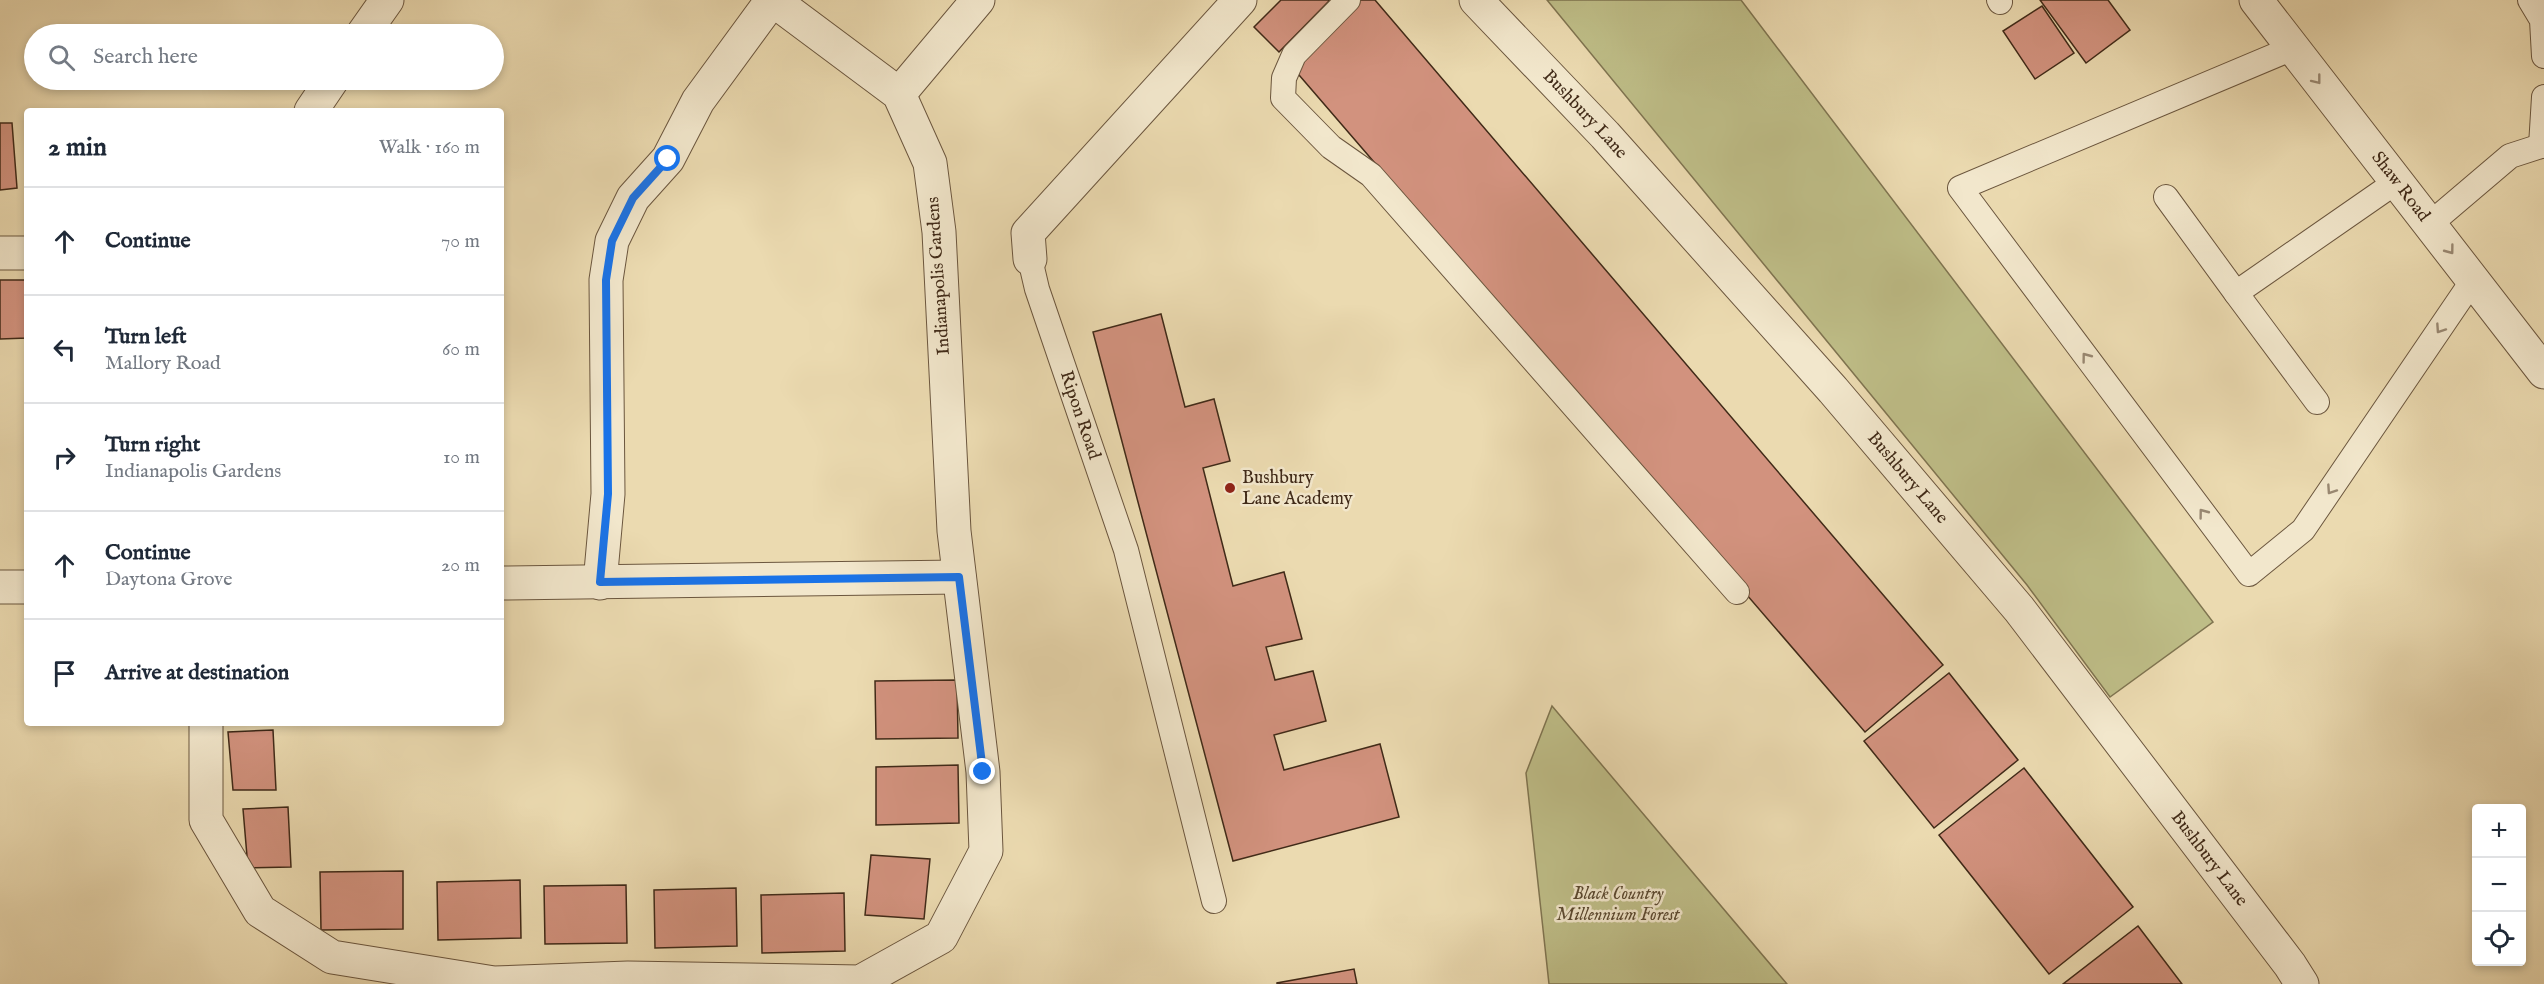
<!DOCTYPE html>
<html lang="en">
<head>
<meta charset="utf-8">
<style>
  :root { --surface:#fff; --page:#f6f6f7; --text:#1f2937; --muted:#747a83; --line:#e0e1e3 }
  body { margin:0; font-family:"IM FELL English",serif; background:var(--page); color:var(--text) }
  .controls { position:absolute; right:18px; bottom:18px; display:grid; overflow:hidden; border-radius:6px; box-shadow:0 3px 9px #0003 }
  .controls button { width:54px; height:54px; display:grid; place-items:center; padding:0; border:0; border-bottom:2px solid var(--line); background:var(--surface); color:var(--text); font:30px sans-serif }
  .stop { position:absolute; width:18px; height:18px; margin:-14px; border:4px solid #1a73e8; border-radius:50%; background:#fff }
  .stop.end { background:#1a73e8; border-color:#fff; box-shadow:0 2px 6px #0008 }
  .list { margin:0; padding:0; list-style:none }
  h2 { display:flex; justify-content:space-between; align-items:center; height:78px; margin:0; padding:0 24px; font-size:26px }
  h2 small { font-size:20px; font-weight:400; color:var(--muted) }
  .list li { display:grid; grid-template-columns:39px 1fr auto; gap:18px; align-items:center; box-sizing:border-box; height:108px; padding:0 24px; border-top:2px solid var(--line) }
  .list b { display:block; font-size:22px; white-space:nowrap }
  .list p { margin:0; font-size:20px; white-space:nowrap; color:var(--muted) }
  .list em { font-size:20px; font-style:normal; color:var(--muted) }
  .icon { flex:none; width:33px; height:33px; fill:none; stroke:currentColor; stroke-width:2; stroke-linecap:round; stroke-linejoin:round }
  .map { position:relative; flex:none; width:2544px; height:984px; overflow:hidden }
  .search { position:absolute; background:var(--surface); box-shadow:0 3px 9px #0003; left:24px; top:24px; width:480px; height:66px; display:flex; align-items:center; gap:15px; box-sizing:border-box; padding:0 21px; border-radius:33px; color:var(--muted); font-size:22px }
  .panel { position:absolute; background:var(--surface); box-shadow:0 3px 9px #0003; left:24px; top:108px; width:480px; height:618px; border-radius:6px }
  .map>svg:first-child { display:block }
</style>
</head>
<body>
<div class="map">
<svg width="2544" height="984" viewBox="0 0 2544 984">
  <rect width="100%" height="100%" fill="#ebdab0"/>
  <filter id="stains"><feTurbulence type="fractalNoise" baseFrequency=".00333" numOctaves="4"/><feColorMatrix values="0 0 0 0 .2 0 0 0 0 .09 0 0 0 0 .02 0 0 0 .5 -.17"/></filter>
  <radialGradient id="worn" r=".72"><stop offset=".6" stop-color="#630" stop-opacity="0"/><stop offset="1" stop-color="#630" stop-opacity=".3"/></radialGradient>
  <path fill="#bebd87" stroke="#7f7450" stroke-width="1.5" d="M1547,0H1741L2213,622L2110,697L2027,585Z
    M1552,706L1787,984H1549L1526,773Z"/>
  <path fill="#d2927e" stroke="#402a18" stroke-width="1.5" d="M1281,0H1330L1279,52L1254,27Z
    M1359,0H1375L1943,665L1865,732L1293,68Z
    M2040,0H2108L2130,30L2086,63Z
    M2042,6L2074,53L2035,79L2003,31Z
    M0,123H12L17,188L0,190Z
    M0,280H27V338L0,339Z
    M1161,314L1185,407L1214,399L1230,461L1203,468L1233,586L1284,572L1302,639L1266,647L1275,680L1313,671L1326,721L1274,735L1284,770L1380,744L1399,817L1233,861L1093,332Z
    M1949,673L2018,760L1934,828L1864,741Z
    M957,680L958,738L876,739L875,681Z
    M273,730L276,790H233L228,732Z
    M958,765L959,823L876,825V767Z
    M2024,768L2133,907L2049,974L1939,835Z
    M288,807L291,867L248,868L243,809Z
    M871,855L930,859L924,919L865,915Z
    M403,871V929L321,930L320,872Z
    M520,880L521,938L438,940L437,882Z
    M626,885L627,943L545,944L544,886Z
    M736,888L737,946L655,948L654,890Z
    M844,893L845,951L762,953L761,895Z
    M2138,926L2182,984H2063Z
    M1354,969L1357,984H1277V983Z"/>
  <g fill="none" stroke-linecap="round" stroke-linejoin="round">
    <defs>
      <g id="service">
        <path d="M1348,0L1294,55L1284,78L1283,98L1331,147L1371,175L1737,592"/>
        <path d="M1999,0L2000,2"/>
        <path d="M2530,0L2542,20L2544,56"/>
        <path d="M2293,48L1960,188L2249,574L2303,530L2473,280"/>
        <path d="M2541,146L2544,97"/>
        <path d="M2166,197L2236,293"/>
        <path d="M2430,224L2510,156L2544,145"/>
        <path id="s1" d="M1030,259L1037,289L1126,550L1214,901"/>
        <path d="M2317,402L2236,293L2396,182"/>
      </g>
      <g id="minor">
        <path id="s2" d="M2256,0L2544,372"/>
        <path d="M363,34L387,0"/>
        <path d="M899,94L978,0"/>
        <path d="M311,111L332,80"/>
        <path d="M0,253H27"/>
        <path d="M1030,259L1028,233L1240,0"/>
        <path d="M501,583L959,577"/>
        <path d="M600,583L608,494L606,280L612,241L633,198L668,159L698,101L772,0"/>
        <path d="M0,587H27"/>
        <path d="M206,723V820L260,911L332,957L494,983L628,978L860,982L941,937L986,851L983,772L954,531L939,232L930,163L899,94L773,0"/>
      </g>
      <g id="tertiary">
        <path id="s3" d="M1476,0L1605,135L1833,390L2019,609L2290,965L2302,984"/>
      </g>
    </defs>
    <use href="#service" stroke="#6b563e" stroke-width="26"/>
    <use href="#minor" stroke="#6b563e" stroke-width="35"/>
    <use href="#tertiary" stroke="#6b563e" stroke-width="35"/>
    <use href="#service" stroke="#f2e7cc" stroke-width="24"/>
    <use href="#minor" stroke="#f2e7cc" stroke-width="33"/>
    <use href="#tertiary" stroke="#f2e7cc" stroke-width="33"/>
  </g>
  <defs><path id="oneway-chevron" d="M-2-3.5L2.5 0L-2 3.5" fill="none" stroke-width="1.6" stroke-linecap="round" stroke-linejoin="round" transform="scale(1.5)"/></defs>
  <g stroke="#998872">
    <use href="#oneway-chevron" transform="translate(2317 80) rotate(52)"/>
    <use href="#oneway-chevron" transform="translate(2450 250) rotate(53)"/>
    <use href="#oneway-chevron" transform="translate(2440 329) rotate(124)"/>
    <use href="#oneway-chevron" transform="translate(2086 357) rotate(-127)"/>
    <use href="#oneway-chevron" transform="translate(2331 490) rotate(124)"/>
    <use href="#oneway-chevron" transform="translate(2203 513) rotate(-127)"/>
  </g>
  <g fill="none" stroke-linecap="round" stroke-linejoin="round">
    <path stroke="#1a73e8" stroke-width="8" d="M668,159L633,198L612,241L606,280L608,494L600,582L959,577L983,772"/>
  </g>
  <circle fill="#8f2418" stroke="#f2e7cc" stroke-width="2" cx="1230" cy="488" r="6"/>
  <g text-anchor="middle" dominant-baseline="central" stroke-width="5" stroke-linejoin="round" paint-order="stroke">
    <g font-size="18" fill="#402a18" stroke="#f2e7cc">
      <text stroke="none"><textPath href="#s3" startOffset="158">Bushbury Lane</textPath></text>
      <text stroke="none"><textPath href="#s2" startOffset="236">Shaw Road</textPath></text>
      <text transform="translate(939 276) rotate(-94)">Indianapolis Gardens</text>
      <text stroke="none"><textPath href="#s1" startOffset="164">Ripon Road</textPath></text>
      <text stroke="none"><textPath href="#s3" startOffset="644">Bushbury Lane</textPath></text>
      <text stroke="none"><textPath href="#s3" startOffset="1130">Bushbury Lane</textPath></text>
    </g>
    <g font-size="18" fill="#402a18" stroke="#f2e7cc" text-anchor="start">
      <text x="1242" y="478">Bushbury<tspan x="1242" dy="21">Lane Academy</tspan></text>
    </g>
    <g font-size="18" font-style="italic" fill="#59472e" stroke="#f2e7cc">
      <text x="1618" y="894">Black Country<tspan x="1618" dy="21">Millennium Forest</tspan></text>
    </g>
  </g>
  <rect width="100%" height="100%" filter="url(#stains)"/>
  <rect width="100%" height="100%" fill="url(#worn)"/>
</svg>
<div class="controls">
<button>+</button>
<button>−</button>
<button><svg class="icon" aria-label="locate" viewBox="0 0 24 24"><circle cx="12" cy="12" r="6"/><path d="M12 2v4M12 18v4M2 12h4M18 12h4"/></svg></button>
</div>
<div class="stop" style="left:668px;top:159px"></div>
<div class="stop end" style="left:983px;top:772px"></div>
<div class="search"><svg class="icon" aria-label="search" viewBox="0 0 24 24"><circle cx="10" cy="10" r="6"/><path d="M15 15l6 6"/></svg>Search here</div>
<section class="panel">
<h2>2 min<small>Walk · 160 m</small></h2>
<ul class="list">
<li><svg class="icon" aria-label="ahead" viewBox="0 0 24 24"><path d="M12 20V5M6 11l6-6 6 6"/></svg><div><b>Continue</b></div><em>70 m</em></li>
<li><svg class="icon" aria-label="left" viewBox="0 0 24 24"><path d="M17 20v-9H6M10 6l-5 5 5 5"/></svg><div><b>Turn left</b><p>Mallory Road</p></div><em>60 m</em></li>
<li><svg class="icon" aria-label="right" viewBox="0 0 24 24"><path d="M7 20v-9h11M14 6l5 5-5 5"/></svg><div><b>Turn right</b><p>Indianapolis Gardens</p></div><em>10 m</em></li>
<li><svg class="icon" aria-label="ahead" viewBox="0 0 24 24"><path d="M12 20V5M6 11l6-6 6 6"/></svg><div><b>Continue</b><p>Daytona Grove</p></div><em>20 m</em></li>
<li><svg class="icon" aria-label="arrive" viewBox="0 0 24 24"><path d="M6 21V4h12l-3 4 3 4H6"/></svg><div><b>Arrive at destination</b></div></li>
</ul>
</section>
</div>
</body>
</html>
